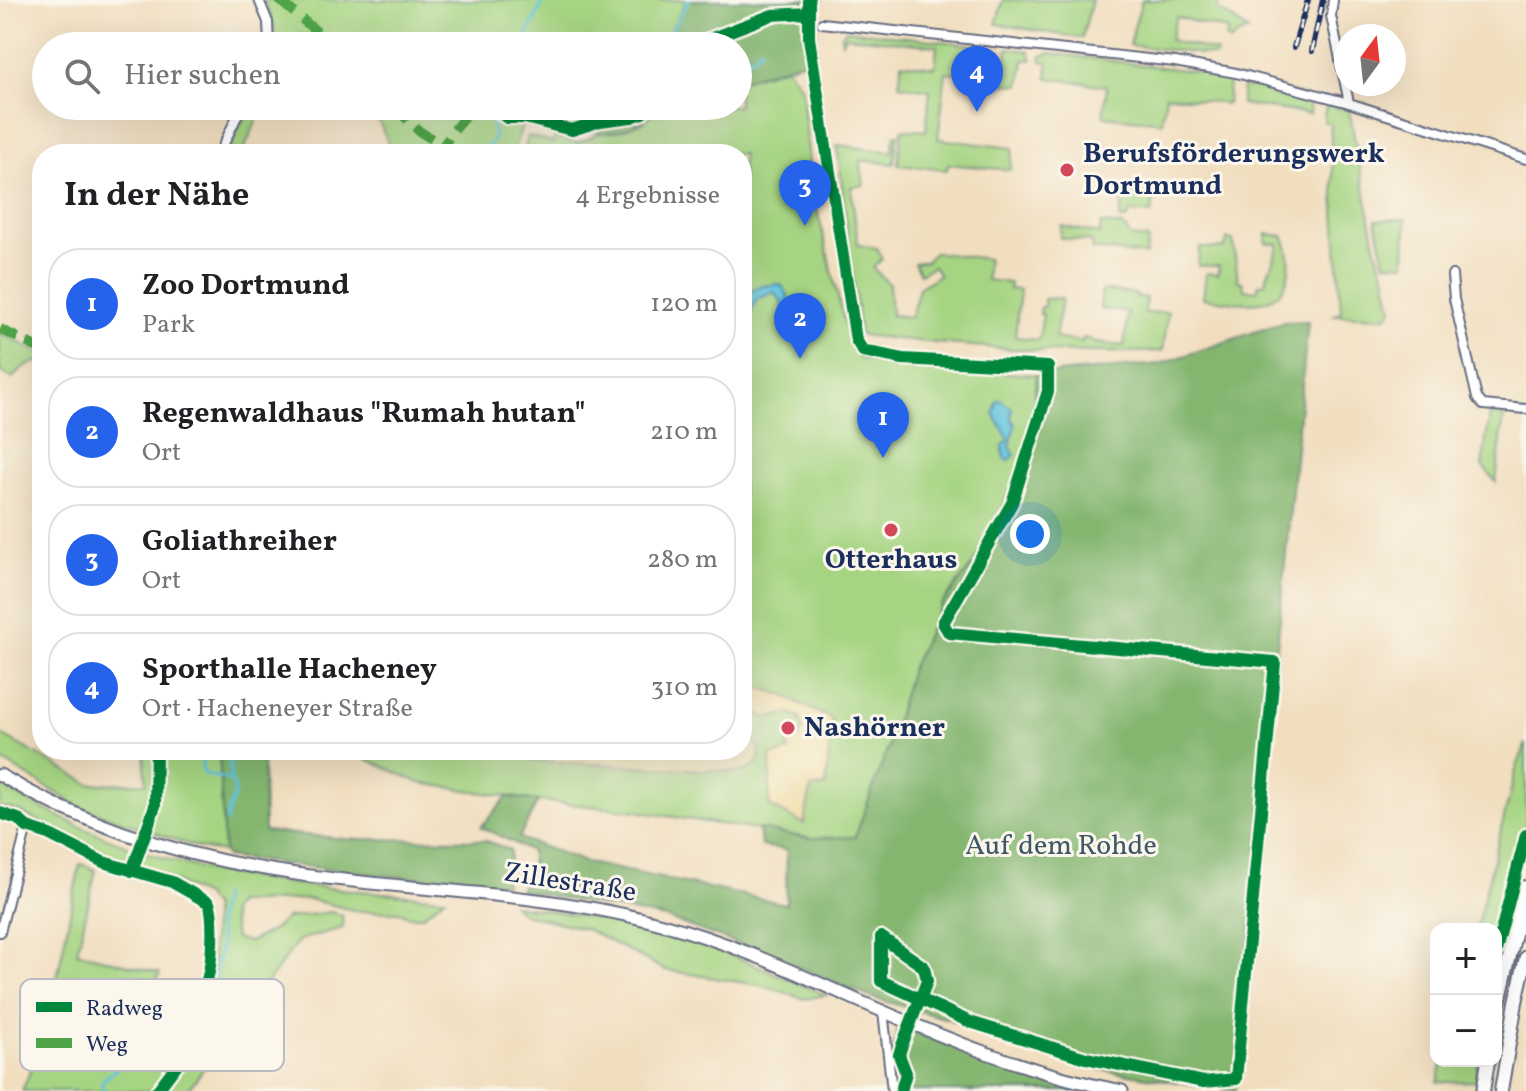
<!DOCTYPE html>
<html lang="de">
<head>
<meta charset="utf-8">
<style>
  :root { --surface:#fff; --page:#f2f2f2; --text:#202124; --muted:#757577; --line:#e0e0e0; --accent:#2563eb }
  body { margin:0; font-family:Vollkorn,serif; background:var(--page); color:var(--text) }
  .controls { position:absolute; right:24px; bottom:24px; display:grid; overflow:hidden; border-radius:16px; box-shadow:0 8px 32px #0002 }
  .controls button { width:72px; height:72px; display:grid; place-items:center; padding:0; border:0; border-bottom:2px solid var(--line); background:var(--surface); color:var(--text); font:40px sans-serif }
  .compass { position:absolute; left:1334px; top:24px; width:72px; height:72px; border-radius:50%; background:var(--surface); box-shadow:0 8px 32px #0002; rotate:15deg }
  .you { position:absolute; left:1030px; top:534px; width:28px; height:28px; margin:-20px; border:6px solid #fff; border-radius:50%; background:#1a73e8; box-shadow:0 0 0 12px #1a73e833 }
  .badge { display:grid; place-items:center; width:52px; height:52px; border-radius:50%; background:var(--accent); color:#fff; font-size:26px; font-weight:700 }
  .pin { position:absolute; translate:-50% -66px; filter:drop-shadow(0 2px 4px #0008) }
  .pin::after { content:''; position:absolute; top:42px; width:28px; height:24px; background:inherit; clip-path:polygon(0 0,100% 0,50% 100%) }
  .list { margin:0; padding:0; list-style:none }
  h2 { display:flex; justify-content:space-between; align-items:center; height:104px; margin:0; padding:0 32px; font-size:34px }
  h2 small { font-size:26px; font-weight:400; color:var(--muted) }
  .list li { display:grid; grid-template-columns:52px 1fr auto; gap:24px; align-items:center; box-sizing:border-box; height:112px; margin:0 16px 16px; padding:0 16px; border:2px solid var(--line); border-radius:32px }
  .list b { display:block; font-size:30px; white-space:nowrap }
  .list p { margin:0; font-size:26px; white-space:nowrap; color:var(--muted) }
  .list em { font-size:26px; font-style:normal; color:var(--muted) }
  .icon { flex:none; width:44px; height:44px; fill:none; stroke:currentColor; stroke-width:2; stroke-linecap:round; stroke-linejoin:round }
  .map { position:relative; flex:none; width:1526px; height:1091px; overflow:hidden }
  .search { position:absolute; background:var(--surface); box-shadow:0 8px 32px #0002; left:32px; top:32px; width:720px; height:88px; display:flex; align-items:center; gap:20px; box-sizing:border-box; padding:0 28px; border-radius:44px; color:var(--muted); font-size:30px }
  .panel { position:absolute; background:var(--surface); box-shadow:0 8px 32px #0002; left:32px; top:144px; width:720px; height:616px; border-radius:32px }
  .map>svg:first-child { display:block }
</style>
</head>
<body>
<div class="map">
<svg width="1526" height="1091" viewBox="0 0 1526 1091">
  <rect width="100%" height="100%" fill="#fbf7ec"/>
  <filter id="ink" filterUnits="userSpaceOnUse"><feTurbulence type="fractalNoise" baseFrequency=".0125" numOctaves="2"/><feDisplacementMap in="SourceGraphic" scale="16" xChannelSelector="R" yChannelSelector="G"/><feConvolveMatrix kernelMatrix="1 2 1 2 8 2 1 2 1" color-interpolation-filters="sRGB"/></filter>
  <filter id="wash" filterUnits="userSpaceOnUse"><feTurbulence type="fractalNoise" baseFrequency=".006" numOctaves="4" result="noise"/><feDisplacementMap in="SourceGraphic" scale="32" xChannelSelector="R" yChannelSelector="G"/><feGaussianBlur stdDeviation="1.8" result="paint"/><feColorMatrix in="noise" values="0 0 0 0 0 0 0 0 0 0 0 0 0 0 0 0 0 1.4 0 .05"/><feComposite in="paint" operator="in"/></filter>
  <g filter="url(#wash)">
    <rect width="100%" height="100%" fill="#f1debf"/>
    <path fill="#a6d482" stroke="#608270" stroke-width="2" d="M264,0H687L662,46H323L314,37L299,35L293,46H274V26Z
      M1003,0H1092L1082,38L996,24Z
      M1142,0H1216L1219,10L1249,31L1239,34L1230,42L1226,40L1228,30L1176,17L1170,40L1217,52L1216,56L1129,45Z
      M846,30L983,46V48H975L973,64L983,65L982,69L973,68L965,74L946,72L938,139L1013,148L1010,170L948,164L947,170L898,165L902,129L926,131L930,90L899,85L902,63L935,67L937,46L845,36L842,42L841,35Z
      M1008,48L1029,51L1032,60H1024L1020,85L1004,84Z
      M1050,53L1223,75L1229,82L1227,104L1166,95L1162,122L1103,116L1107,86L1047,78L1048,62L1041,61L1042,56Z
      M787,67L802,89L811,184L844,322L860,359L959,370L1036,375L1031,437L1016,480L972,566L942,603L911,669L888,748L855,838H808L629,810L538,801L420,783L357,755L352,750H742V154H523L528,136L553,143L555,137L578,143L603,132L643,123L659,106H738V81Z
      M1255,82L1304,96L1309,102L1310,114L1241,104L1243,87L1252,88Z
      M1329,105L1349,110L1376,250L1385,275L1392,309L1388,315L1382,317L1335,315L1341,312L1330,123L1324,122L1325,109Z
      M249,106H263L242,154H227Z
      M369,106H491C501,115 512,120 525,118L512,154H458L451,149L444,154H393L375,112Z
      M895,134H898L894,164L860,160L864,185L851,187L858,245L877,248L882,259L873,268L889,284L891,315L911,317L919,288L939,275L933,266L920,274L914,263L927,261L934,252L988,259L986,280L1010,283L1009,289L1020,290L1015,337L1039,340L1043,314H1040V307H1044V299L1062,298L1055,338L1082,342L1083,338L1093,340L1094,343L1124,346L1128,312L1100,309L1102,290L1136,294V297L1146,298L1145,313L1168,312L1163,351C1062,356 961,346 860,335L837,145L892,152Z
      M1124,188L1156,192L1151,214L1131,212L1126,219H1120Z
      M1406,219L1405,264L1385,263L1376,220Z
      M1101,224L1123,226L1131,237L1148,239L1146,255L1092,249V242L1060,238L1061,226L1100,234Z
      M1267,234L1283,236C1294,260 1293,296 1260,302C1242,305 1220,300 1203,298L1206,273L1218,274L1219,266H1198L1200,248H1225L1227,239L1233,240L1238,281L1243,282L1244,289L1257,291L1259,284H1264L1278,248V244L1266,243Z
      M0,333L42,354V360L25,366L12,378L0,371Z
      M1490,414L1504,415L1496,482L1482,466Z
      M0,734L90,784L146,783L144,750H219L224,852L199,848L80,807L0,759Z
      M1526,743V826L1514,862L1496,940V929H1476L1516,770Z
      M0,785C67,824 144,858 220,872C295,887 370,892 445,898L422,916H408L399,912L357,911L308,899L237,903L231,911L235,939L249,942L273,930L286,918L331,912L342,915L343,928L299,940L187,1091H159L198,1040L206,1024L193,1014L206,990L212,969L213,907L205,896L137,864L139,858L134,857L129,867L18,811L0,807Z
      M80,864L96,870L77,952L160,973L138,1022L133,1042L173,1035L186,1016L201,1027L155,1091H22L46,1033Z
      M513,905C582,915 651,927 717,950C754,963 790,980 826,995L805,999L764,986L665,970L586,929L523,914Z
      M1443,1061H1478L1476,1081L1438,1082Z"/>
    <path fill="#84b670" stroke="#507267" stroke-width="2" d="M689,0H822L812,59L738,81V46H662Z
      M496,106H659C615,151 580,127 529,119C514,116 506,120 494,108Z
      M1308,321L1235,1091L1103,1070L990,1031L870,997L772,956L666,918L520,890L531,868V851L481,827L507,797L538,801L519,838L588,863L786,904L787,850L761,846L759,829L808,838L855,837L888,748L911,669L942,603L972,566L1017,480L1031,437L1036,375L1160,364L1284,322Z
      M219,750H263L264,831L346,839L484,840L510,850V865L505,884L388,876L226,857L224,852Z
      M898,1026L1043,1081L1083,1091H900L892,1053Z"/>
    <path fill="#eeda9e" stroke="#84847e" stroke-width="2" d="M747,684L781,694L832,719L826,786L811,788L804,824L769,806L771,756L789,751L787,743L798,739L803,729L800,718L789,713L771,718L742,711V694Z
      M742,730C762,741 768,762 743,772L538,761L490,750H742Z"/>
    <path fill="#60c4de" stroke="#3e7a9e" stroke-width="2" d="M779,284C791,292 788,302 791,314C792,320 798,327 800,332H790L781,301L774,292L756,300L750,316L742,323V312L751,291L761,286Z
      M1000,400L1012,408L1011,418L1015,425L1010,447L1015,455L1008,461L1003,456V445L1009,440L994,414L997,401Z"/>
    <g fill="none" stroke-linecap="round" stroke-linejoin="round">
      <path stroke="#60c4de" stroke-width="3" d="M668,35L677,41
        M522,46L542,4
        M662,46L689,0
        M738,59L753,57L761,48
        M482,154L494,139L491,115L494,106
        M203,750L202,768L205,774C212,776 219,777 226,779C245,786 226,808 226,822
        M229,750L231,781
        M103,1091L102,1081L116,1069V1045L119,1042C140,1049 161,1043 183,1042L206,1005L216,997L215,969L221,947L217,921L222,896"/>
    </g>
  </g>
  <g filter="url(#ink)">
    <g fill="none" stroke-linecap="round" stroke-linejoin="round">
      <defs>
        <path id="minor" d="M259,0L268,22L269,46
          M1333,0L1331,16L1349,103
          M822,23L1175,62L1236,73L1349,103L1526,159
          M219,154L242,106
          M1452,275L1454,299L1477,398L1483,405L1526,409
          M0,813L18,819L27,827L0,932
          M883,1011L892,1091"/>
        <path id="secondary" d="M0,775C91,830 191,859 296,874C418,892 542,891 662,924C730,942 794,972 859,1001C944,1038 1030,1074 1122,1091"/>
        <path id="trunk" d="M1496,1015L1526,887
          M1483,1091L1488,1061
          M1501,1091L1516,1002L1526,957"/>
      </defs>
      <use href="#minor" stroke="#666c80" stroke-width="12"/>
      <use href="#secondary" stroke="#666c80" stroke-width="15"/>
      <use href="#trunk" stroke="#666c80" stroke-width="16"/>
      <use href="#minor" stroke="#fff" stroke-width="8"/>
      <use href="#secondary" stroke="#fff" stroke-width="11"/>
      <use href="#trunk" stroke="#fff" stroke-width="12"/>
      <defs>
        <path id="rail" d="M1294,47L1308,0
          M1312,51L1323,0"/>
      </defs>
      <use href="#rail" stroke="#1b2f5e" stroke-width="6"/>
      <use href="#rail" stroke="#fbf7ec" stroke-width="3" stroke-dasharray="9" stroke-linecap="butt"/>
      <path stroke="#4fa44a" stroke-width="10" stroke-dasharray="20 10" stroke-linecap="butt" d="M279,0L334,46
        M394,106L419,131L443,146
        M437,154L472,106
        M0,329L42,350"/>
      <defs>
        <path id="cycleway" d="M809,0V38L856,340L863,351L903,359L1048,367V391L1012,503L943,623L949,633L1275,662L1236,1079L1204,1082L1086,1058L970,1022L881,981V937
          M691,46L772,15L808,13
          M491,106L507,118H525L572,130L600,121L631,117L642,113L648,106
          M0,813L18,819L27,827L46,833L103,862L172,882L209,903C215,919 212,964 207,980C203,993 196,1004 189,1015L203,1026L197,1038L157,1091
          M132,871L155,806L156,750
          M881,937L924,967L927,981L901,1048L899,1055L906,1073L901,1091
          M1496,951L1526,835"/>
      </defs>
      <use href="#cycleway" stroke="#fbf7ec" stroke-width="17"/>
      <use href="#cycleway" stroke="#00873e" stroke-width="12"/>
    </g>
  </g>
  <g fill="#d1495b" stroke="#fbf7ec" stroke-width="3">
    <circle cx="1067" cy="170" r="8"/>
    <circle cx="891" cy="530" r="8"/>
    <circle cx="788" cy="728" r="8"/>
  </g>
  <g text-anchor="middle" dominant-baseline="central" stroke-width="6" stroke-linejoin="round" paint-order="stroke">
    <g font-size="28" font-weight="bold" fill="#1b2f5e" stroke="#fbf7ec" text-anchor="start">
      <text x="1083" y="154">Berufsförderungswerk<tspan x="1083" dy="32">Dortmund</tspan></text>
      <text x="891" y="560" text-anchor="middle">Otterhaus</text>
      <text x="804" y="728">Nashörner</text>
    </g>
    <g font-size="28" fill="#3e5867" stroke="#fbf7ec">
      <text x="1061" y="846">Auf dem Rohde</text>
    </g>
    <g font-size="28" fill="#1b2f5e" stroke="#fbf7ec">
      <text transform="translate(570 883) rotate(9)">Zillestraße</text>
    </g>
  </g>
  <rect x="20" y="979" width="264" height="92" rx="12" fill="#fbf7ec" stroke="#b8bbc1" stroke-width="2"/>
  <rect x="36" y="1002" width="36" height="10" fill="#00873e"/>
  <rect x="36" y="1038" width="36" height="10" fill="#4fa44a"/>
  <g font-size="22" fill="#1b2f5e">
    <text x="86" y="1015">Radweg</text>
    <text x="86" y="1051">Weg</text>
  </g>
</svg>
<div class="controls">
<button>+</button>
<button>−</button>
</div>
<svg class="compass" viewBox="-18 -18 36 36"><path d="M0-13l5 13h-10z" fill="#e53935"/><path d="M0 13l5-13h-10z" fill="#757577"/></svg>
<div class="you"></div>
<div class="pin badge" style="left:883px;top:458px">1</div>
<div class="pin badge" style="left:800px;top:359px">2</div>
<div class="pin badge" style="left:805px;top:226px">3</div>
<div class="pin badge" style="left:977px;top:112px">4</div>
<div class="search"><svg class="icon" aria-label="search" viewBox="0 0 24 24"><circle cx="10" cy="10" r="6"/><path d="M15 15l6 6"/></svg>Hier suchen</div>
<section class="panel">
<h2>In der Nähe<small>4 Ergebnisse</small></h2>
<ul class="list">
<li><span class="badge">1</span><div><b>Zoo Dortmund</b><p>Park</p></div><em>120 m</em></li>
<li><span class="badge">2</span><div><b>Regenwaldhaus &quot;Rumah hutan&quot;</b><p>Ort</p></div><em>210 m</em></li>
<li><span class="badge">3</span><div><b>Goliathreiher</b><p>Ort</p></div><em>280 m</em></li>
<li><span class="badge">4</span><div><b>Sporthalle Hacheney</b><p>Ort · Hacheneyer Straße</p></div><em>310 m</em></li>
</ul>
</section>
</div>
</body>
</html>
